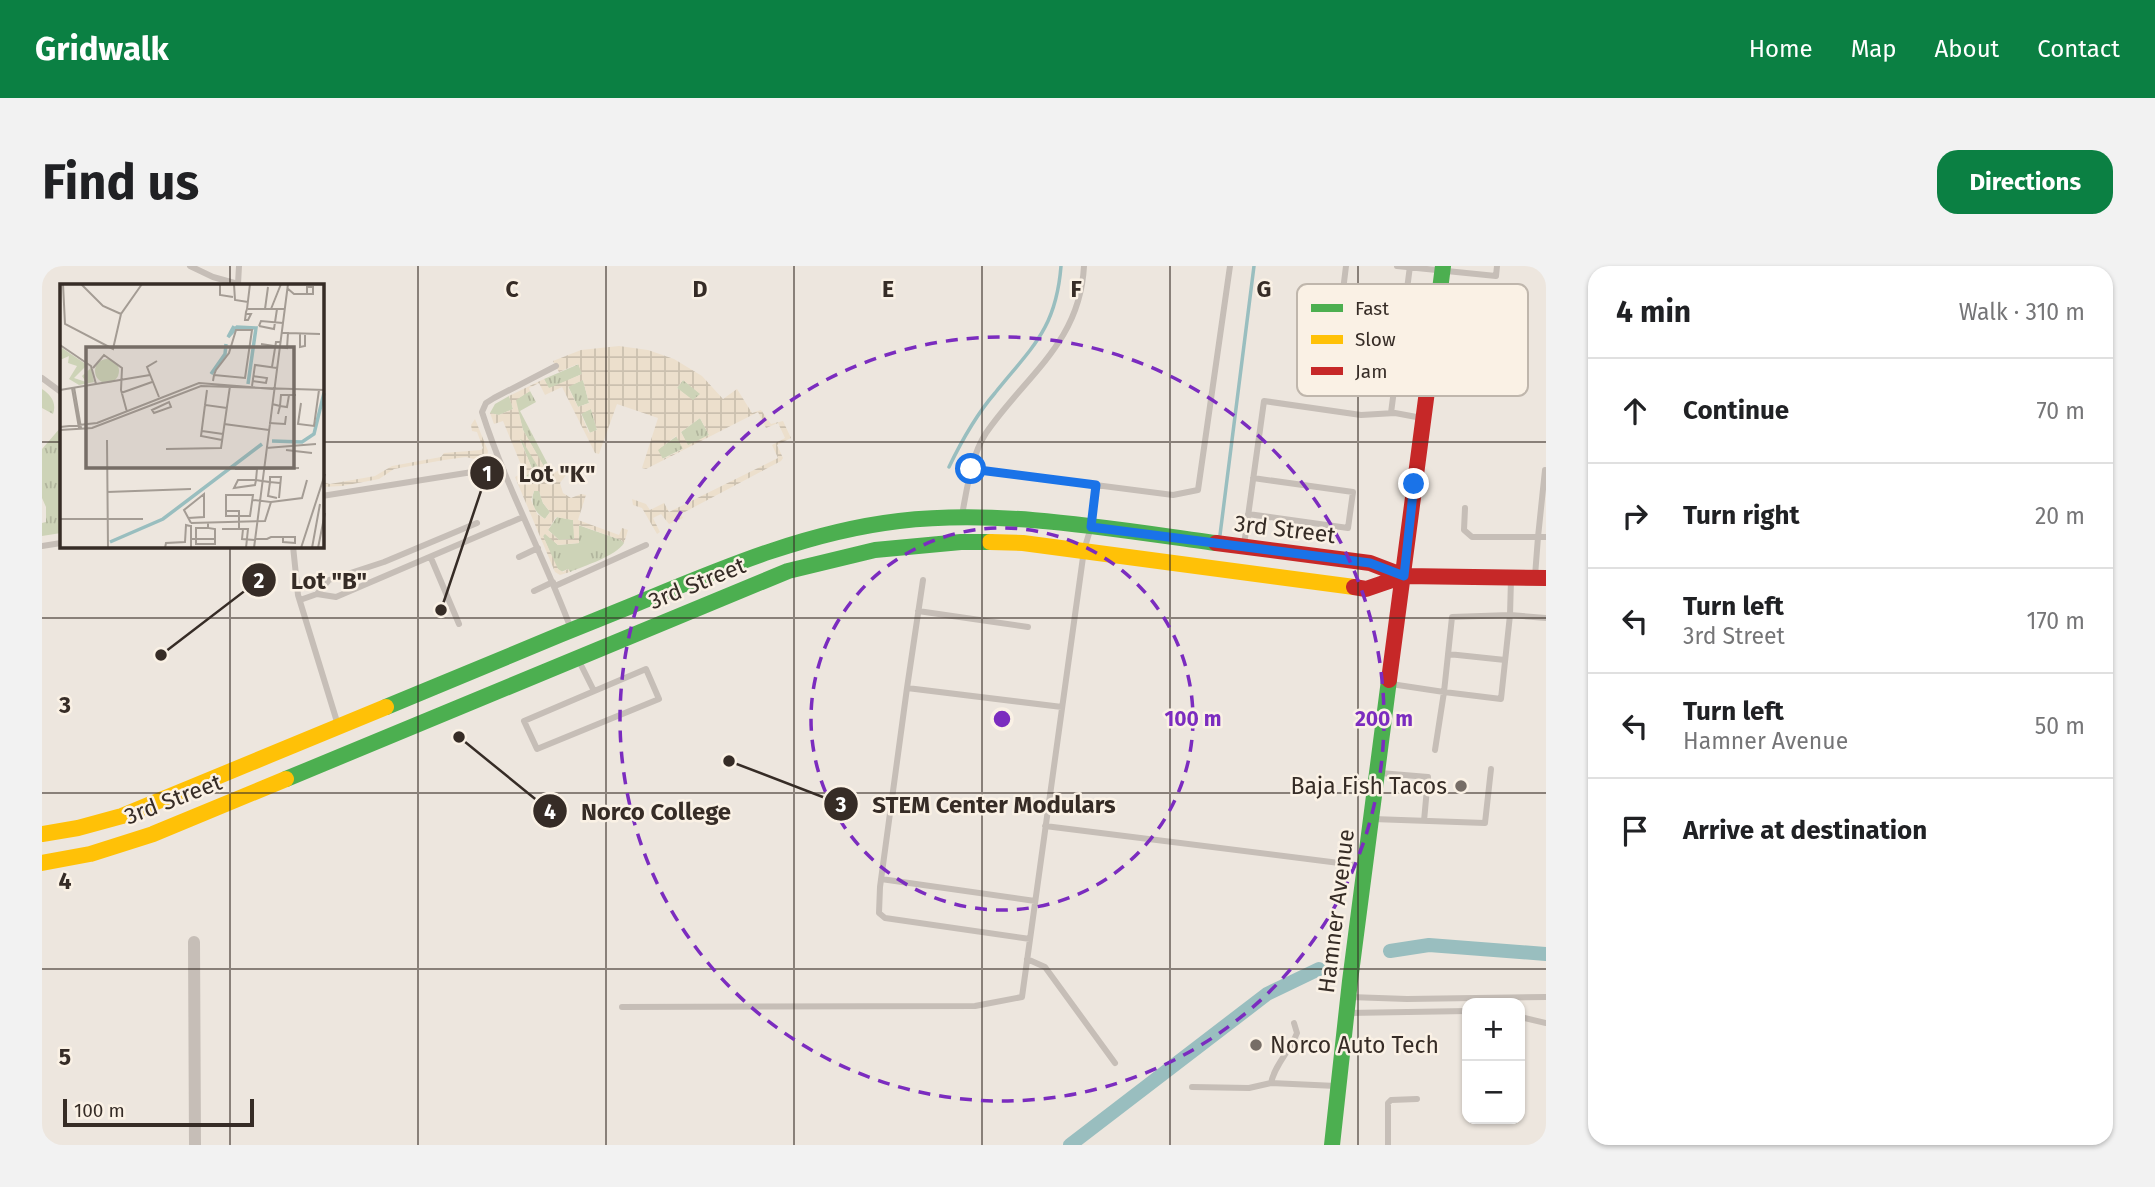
<!DOCTYPE html>
<html lang="en">
<head>
<meta charset="utf-8">
<style>
  :root { --surface:#fff; --page:#f2f2f2; --text:#202124; --muted:#757577; --line:#e0e0e0; --accent:#0b8043 }
  body { margin:0; font-family:"Fira Sans",sans-serif; background:var(--page); color:var(--text) }
  .controls { position:absolute; right:21px; bottom:21px; display:grid; overflow:hidden; border-radius:14px; box-shadow:0 2px 5px #0004 }
  .controls button { width:63px; height:63px; display:grid; place-items:center; padding:0; border:0; border-bottom:2px solid var(--line); background:var(--surface); color:var(--text); font:35px sans-serif }
  .scale { position:absolute; left:21px; bottom:18px; width:191px; box-sizing:border-box; padding-left:7px; border:4px solid #362c26; border-top:0; font-size:19px; line-height:24px; white-space:nowrap; color:#362c26; -webkit-text-stroke:5px #faf1e5; paint-order:stroke }
  .stop { position:absolute; width:21px; height:21px; margin:-16px; border:5px solid #1a73e8; border-radius:50%; background:#fff }
  .stop.end { background:#1a73e8; border-color:#fff; box-shadow:0 2px 7px #0008 }
  .list { margin:0; padding:0; list-style:none }
  h2 { display:flex; justify-content:space-between; align-items:center; height:91px; margin:0; padding:0 28px; font-size:30px }
  h2 small { font-size:23px; font-weight:400; color:var(--muted) }
  .list li { display:grid; grid-template-columns:46px 1fr auto; gap:21px; align-items:center; box-sizing:border-box; height:105px; padding:0 28px; border-top:2px solid var(--line) }
  .list b { display:block; font-size:26px; white-space:nowrap }
  .list p { margin:0; font-size:23px; white-space:nowrap; color:var(--muted) }
  .list em { font-size:23px; font-style:normal; color:var(--muted) }
  .icon { flex:none; width:38px; height:38px; fill:none; stroke:currentColor; stroke-width:2; stroke-linecap:round; stroke-linejoin:round }
  .map { position:relative; flex:none; width:1504px; height:879px; overflow:hidden; border-radius:21px }
  header { display:flex; align-items:center; gap:42px; box-sizing:border-box; height:98px; padding:0 35px; background:var(--accent); color:#fff }
  header strong { font-size:33px }
  nav { display:flex; gap:38px; margin-inline-start:auto; font-size:24px }
  .intro { display:flex; align-items:center; justify-content:space-between; box-sizing:border-box; height:168px; padding:0 42px }
  h1 { margin:0; font-size:49px }
  .button { padding:18px 32px; border-radius:21px; background:var(--accent); color:#fff; font-size:24px; font-weight:700 }
  main { display:flex; gap:42px; padding:0 42px }
  aside { flex:1; background:var(--surface); border-radius:21px; box-shadow:0 2px 5px #0004 }
  .map>svg:first-child { display:block }
</style>
</head>
<body>
<header>
<strong>Gridwalk</strong>
<nav><a>Home</a><a>Map</a><a>About</a><a>Contact</a></nav>
</header>
<div class="intro"><h1>Find us</h1><a class="button">Directions</a></div>
<main>
<div class="map">
<svg width="1504" height="879" viewBox="0 0 1504 879">
  <defs>
    <pattern id="grass-tufts" width="24" height="20" patternUnits="userSpaceOnUse" patternTransform="scale(1.75)"><rect width="24" height="20" fill="#cdd3b7"/><path d="M3 7l-1-3M5 7V3M7 7l1-3M15 17l-1-3M17 17v-4M19 17l1-3" fill="none" stroke="#b1b59d"/></pattern>
    <pattern id="plaza-grid" width="8" height="8" patternUnits="userSpaceOnUse" patternTransform="scale(1.75)"><rect width="8" height="8" fill="#ecdfcc"/><path d="M0 4h8M4 0v8" fill="none" stroke="#cbc0af"/></pattern>
  </defs>
  <rect width="100%" height="100%" fill="#ede6de"/>
  <path fill="url(#grass-tufts)" d="M580,92L579,102H560L559,93Z
    M537,98L540,108L507,123L502,113Z
    M541,114L547,137L536,141L526,120Z
    M641,114L659,128L651,135L635,122Z
    M0,123C9,129 15,137 11,148L0,142Z
    M488,125L494,136L478,145L511,208L507,210L481,164L473,134Z
    M467,130L471,143L457,149L448,147L453,138Z
    M549,143L555,164L548,167L539,147Z
    M658,152L667,169L646,180L639,166Z
    M19,161V267L0,270V257L4,256V241L0,232V183Z
    M635,170L642,182L620,193L615,184Z
    M480,172L503,212L499,217L482,215L480,212L491,205L478,173Z
    M492,225H497L501,237L508,246L503,253C492,246 488,237 492,225Z
    M515,251L531,254L533,273L517,274L506,264Z
    M536,259L579,274L582,277C574,290 542,300 528,306L526,303L519,306L514,301L501,270L503,267L516,279L537,277Z"/>
  <path fill="url(#plaza-grid)" fill-rule="evenodd" d="M577,80L606,84L632,93L660,110L681,133L695,123L710,147L719,144L729,158L741,155L749,172L735,179L741,192L739,195L639,248L641,252L627,258L619,248L611,252L618,266L615,268L600,242L591,239L590,233L604,238L608,244L622,237L627,246L736,192L730,179L743,172L736,157L724,162L716,146L604,203L600,202L616,152L575,138L557,188L553,187L520,121L503,129L497,117L487,122L488,125L474,134L481,164L507,209L520,203L524,209L518,217L521,227L529,232L539,228L544,229L536,254L577,269L580,262L586,264L582,277L579,274L537,259V277L516,279L503,268L501,270L516,303L521,306L526,303L528,306L518,309L513,306L473,211L482,206L461,155L452,158L448,147L457,149L471,143L467,130L502,113L507,122L540,108L536,98L517,106L511,95L539,84ZM541,114L547,137L536,141L526,121ZM641,114L658,128L651,134L635,122ZM549,143L555,164L547,167L539,148ZM658,152L667,169L646,179L639,166ZM634,170L641,183L621,193L616,184ZM479,173L498,204L495,206L497,210L501,209L503,212L499,217L482,215L481,212L491,205L478,174ZM492,225H497L501,237L508,246L503,253L495,248L493,243L489,234ZM514,251L531,254L532,273L517,274L506,264Z
    M433,153L446,185L445,191L440,195L424,191L402,194L352,203L337,213L300,220L280,221V216L288,218L333,210L350,200L399,191L402,187L439,184L441,182L435,166L430,165L429,159Z"/>
  <g fill="none" stroke-linecap="round" stroke-linejoin="round">
    <path stroke="#99bebf" stroke-width="3.5" d="M907,201C920,174 934,149 953,127C990,81 1014,63 1019,0
      M1178,269L1212,0"/>
    <path stroke="#99bebf" stroke-width="14" d="M1348,685L1387,679L1504,688
      M1028,879L1225,728L1277,703"/>
    <path stroke="#c6beb7" stroke-width="6" d="M148,0L171,11L196,18L197,0
      M1304,0L1299,41L1391,52
      M1355,0L1454,10L1455,0
      M514,100L452,132L444,137L440,146C464,221 502,290 529,363
      M0,112L19,126
      M1349,147L1368,0
      M929,203L1131,229L1156,224L1188,0
      M280,230L449,203L462,205
      M1423,242L1422,264L1430,271H1496L1503,204
      M1206,248L1306,262L1311,226L1211,212
      M920,249C925,223 929,190 944,167C983,110 1038,77 1042,0
      M1202,279L1222,135L1319,149L1353,147L1380,152
      M0,280L19,277
      M251,280L256,329L296,459
      M477,291L496,282
      M389,292L417,358
      M1493,310L1496,271H1504
      M881,314L865,422L1020,441
      M513,320L604,279
      M492,325L511,316
      M275,328L287,314L342,296L435,257
      M258,334L275,328L294,331L481,251
      M876,345L986,361
      M1406,388L1463,394
      M539,391V399L552,425
      M604,403L617,433L495,483L482,455Z
      M1349,418L1402,426L1410,351L1468,349L1469,313
      M865,422L838,621L837,647L843,652L988,673
      M1393,484L1402,426L1459,433L1468,349L1504,352
      M1338,507L1386,511L1382,555
      M1331,553L1443,557L1449,503
      M1003,560L1321,600
      M839,613L993,635
      M985,693L1003,701L1073,797
      M1308,731L1365,733L1504,731
      M580,741L933,740L980,731L1042,284L1049,261L1054,219
      M1306,747L1425,745
      M1478,751L1504,757
      M1229,817C1233,798 1248,785 1255,767L1252,757
      M1150,821L1207,822L1229,817L1294,820
      M1346,879V837L1349,834L1375,833"/>
    <path stroke="#c6beb7" stroke-width="12" d="M152,676L153,879"/>
    <path stroke="#4caf50" stroke-width="16" d="M1387,110L1401,0
      M344,441C425,407 507,373 589,340C676,304 763,266 857,255C962,243 1070,263 1174,277
      M244,513L746,305L833,284L919,276H948
      M1290,879L1308,715L1347,414"/>
    <path stroke="#ffc107" stroke-width="16" d="M948,276L981,277L1312,321
      M0,568L36,562L80,550L344,441
      M0,597L48,588L111,568L244,513"/>
    <path stroke="#c62828" stroke-width="16" d="M1174,277L1328,297L1362,310
      M1312,321L1324,323L1362,310L1504,312
      M1347,414L1387,110"/>
  </g>
  <g fill="none" stroke-linecap="round" stroke-linejoin="round">
    <path stroke="#1a73e8" stroke-width="9" d="M929,203L1054,219L1049,261L1328,297L1362,310L1372,218"/>
  </g>
  <path fill="none" stroke="#362c26" stroke-width="2" stroke-opacity="0.55" d="M188,0V19M376,0V879M564,0V879M752,0V879M940,0V879M1128,0V879M1316,0V879M0,176H19M280,176H1504M188,280V879M0,352H1504M0,527H1504M0,703H1504"/>
  <g fill="none" stroke="#7b2cbf" stroke-width="3.5" stroke-dasharray="12 9">
    <circle cx="960" cy="453" r="191"/>
    <circle cx="960" cy="453" r="382"/>
  </g>
  <g fill="#766d66" stroke="#faf1e5" stroke-width="2.5">
    <circle cx="1419" cy="520" r="7"/>
    <circle cx="1214" cy="779" r="7"/>
  </g>
  <g text-anchor="middle" dominant-baseline="central" stroke-width="5" stroke-linejoin="round" paint-order="stroke">
    <g font-size="23" fill="#362c26" stroke="#faf1e5">
      <text transform="translate(1243 263) rotate(7)">3rd Street</text>
      <text transform="translate(655 317) rotate(-22)">3rd Street</text>
      <text transform="translate(131 533) rotate(-21)">3rd Street</text>
      <text transform="translate(1294 645) rotate(-83)">Hamner Avenue</text>
    </g>
    <g font-size="23" fill="#362c26" stroke="#faf1e5" text-anchor="end">
      <text x="1405" y="520">Baja Fish Tacos</text>
      <text x="1228" y="779" text-anchor="start">Norco Auto Tech</text>
    </g>
  </g>
  <g transform="translate(18 18)">
    <rect width="264" height="264" fill="#ede6de"/>
    <path d="M2,64L27,81L14,94L26,98L22,92L31,84L34,98L19,101L9,95L17,82L8,79L9,72L0,76ZM35 87a12 12 0 1 1 24 0a12 12 0 1 1-24 0Z" fill="#cdd3b7"/>
    <path fill="none" stroke="#99bebf" stroke-width="3.5" d="M174,42L168,53L177,43L196,44L188,100M151,90L165,70L166,60M212,157L242,158L254,150L264,109M50,258L103,235L202,160"/>
    <path fill="none" stroke="#a49c94" stroke-width="2" d="M3,0L5,40L53,65L61,30L82,0M21,0L43,22L61,30M160,0V11L173,13M174,0L175,16L188,18M227,4L234,10H253V3H247V10M188,25H224M205,25L208,3M211,25L221,0M186,30H191L188,36H185L186,28L187,25L190,0M199,42L214,45L217,25M199,42L201,37L223,39M228,49L260,50M240,50V63L245,62V50M201,60L227,64L228,49H221M0,61L31,82L36,100M97,77L87,83L99,113M212,83L216,58H220M33,84L44,71L62,84L61,106L67,128M153,97L154,91L156,86L169,69L176,46H192L185,94L154,91M192,97L206,99L207,94L193,92M192,102L195,81L217,84M14,103L21,144M12,104L19,144M0,106L90,91M147,106L145,121L167,124M61,109L92,98M109,118L111,123L94,129L92,126ZM241,119L238,140L254,142L259,106M212,120L220,122L221,111H228M145,121L141,152L162,156M218,130L220,122L227,123L229,111H236M209,139L225,140L226,132M164,140L209,146M0,143L37,139L139,99L213,105M0,146L32,144L141,102L265,106M142,147L163,150M47,156L48,264M206,164L256,160M106,165L161,164L170,102M226,166L252,169M175,185H197M197,185L196,196L195,201L174,204L178,196H196L202,197L210,198V193H221L219,214M205,185L239,184M47,208L131,205M217,214L208,212L210,198L220,199M211,218L242,214L247,196M166,227V232H190L193,211H166V227H179V245M128,234L144,233V210L124,226L131,239M0,235H83M131,239L205,237L211,218L193,216M131,241V264M148,244H136V255H155M162,245H183L182,255L195,256M183,245H188L186,264M131,255H136V260H155V245L148,244V239M195,255H207L211,253H235V259L223,258V253M105,264L106,259L125,258L126,241L130,242M194,264L228,0M241,264L265,190M252,264L260,220M258,264L265,229"/>
    <path fill="#766d66" fill-opacity="0.15" stroke="#766d66" stroke-width="3.5" d="M26,63H234V184H26Z"/>
    <rect width="264" height="264" fill="none" stroke="#362c26" stroke-width="3.5"/>
  </g>
  <rect x="1255" y="18" width="231" height="112" rx="10" fill="#faf1e5" stroke="#bfb6ac" stroke-width="2"/>
  <rect x="1269" y="38" width="32" height="8" fill="#4caf50"/>
  <rect x="1269" y="69" width="32" height="9" fill="#ffc107"/>
  <rect x="1269" y="101" width="32" height="8" fill="#c62828"/>
  <g font-size="19" fill="#362c26">
    <text x="1313" y="49">Fast</text>
    <text x="1313" y="80">Slow</text>
    <text x="1313" y="112">Jam</text>
  </g>
  <g font-size="23" text-anchor="middle" font-weight="bold" fill="#362c26" stroke="#faf1e5" stroke-width="5" stroke-linejoin="round" paint-order="stroke">
    <text x="470" y="31">C</text>
    <text x="658" y="31">D</text>
    <text x="846" y="31">E</text>
    <text x="1034" y="31">F</text>
    <text x="1222" y="31">G</text>
    <text x="23" y="447">3</text>
    <text x="23" y="623">4</text>
    <text x="23" y="799">5</text>
  </g>
  <circle cx="960" cy="453" r="10" fill="#7b2cbf" stroke="#faf1e5" stroke-width="3.5"/>
  <g font-size="21" text-anchor="middle" font-weight="bold" fill="#7b2cbf" stroke="#faf1e5" stroke-width="5" stroke-linejoin="round" paint-order="stroke">
    <text x="1151" y="460">100 m</text>
    <text x="1342" y="460">200 m</text>
  </g>
  <path fill="none" stroke="#362c26" stroke-width="2.5" d="M399 344L445 207M119 389L217 314M687 495L799 538M417 471L508 545"/>
  <g fill="#362c26" stroke="#faf1e5" stroke-width="2.5">
    <circle cx="399" cy="344" r="7"/>
    <circle cx="119" cy="389" r="7"/>
    <circle cx="687" cy="495" r="7"/>
    <circle cx="417" cy="471" r="7"/>
    <circle cx="445" cy="207" r="18"/>
    <circle cx="217" cy="314" r="18"/>
    <circle cx="799" cy="538" r="18"/>
    <circle cx="508" cy="545" r="18"/>
  </g>
  <g font-size="21" text-anchor="middle" font-weight="bold" fill="#fff">
    <text x="445" y="215">1</text>
    <text x="217" y="322">2</text>
    <text x="799" y="546">3</text>
    <text x="508" y="553">4</text>
  </g>
  <g font-size="24" text-anchor="middle" font-weight="bold" fill="#362c26" stroke="#faf1e5" stroke-width="5" stroke-linejoin="round" paint-order="stroke">
    <text x="515" y="216">Lot "K"</text>
    <text x="287" y="323">Lot "B"</text>
    <text x="952" y="547">STEM Center Modulars</text>
    <text x="614" y="554">Norco College</text>
  </g>
</svg>
<div class="controls">
<button>+</button>
<button>−</button>
</div>
<div class="scale">100 m</div>
<div class="stop" style="left:929px;top:203px"></div>
<div class="stop end" style="left:1372px;top:218px"></div>
</div>
<aside>
<h2>4 min<small>Walk · 310 m</small></h2>
<ul class="list">
<li><svg class="icon" aria-label="ahead" viewBox="0 0 24 24"><path d="M12 20V5M6 11l6-6 6 6"/></svg><div><b>Continue</b></div><em>70 m</em></li>
<li><svg class="icon" aria-label="right" viewBox="0 0 24 24"><path d="M7 20v-9h11M14 6l5 5-5 5"/></svg><div><b>Turn right</b></div><em>20 m</em></li>
<li><svg class="icon" aria-label="left" viewBox="0 0 24 24"><path d="M17 20v-9H6M10 6l-5 5 5 5"/></svg><div><b>Turn left</b><p>3rd Street</p></div><em>170 m</em></li>
<li><svg class="icon" aria-label="left" viewBox="0 0 24 24"><path d="M17 20v-9H6M10 6l-5 5 5 5"/></svg><div><b>Turn left</b><p>Hamner Avenue</p></div><em>50 m</em></li>
<li><svg class="icon" aria-label="arrive" viewBox="0 0 24 24"><path d="M6 21V4h12l-3 4 3 4H6"/></svg><div><b>Arrive at destination</b></div></li>
</ul>
</aside>
</main>
</body>
</html>
